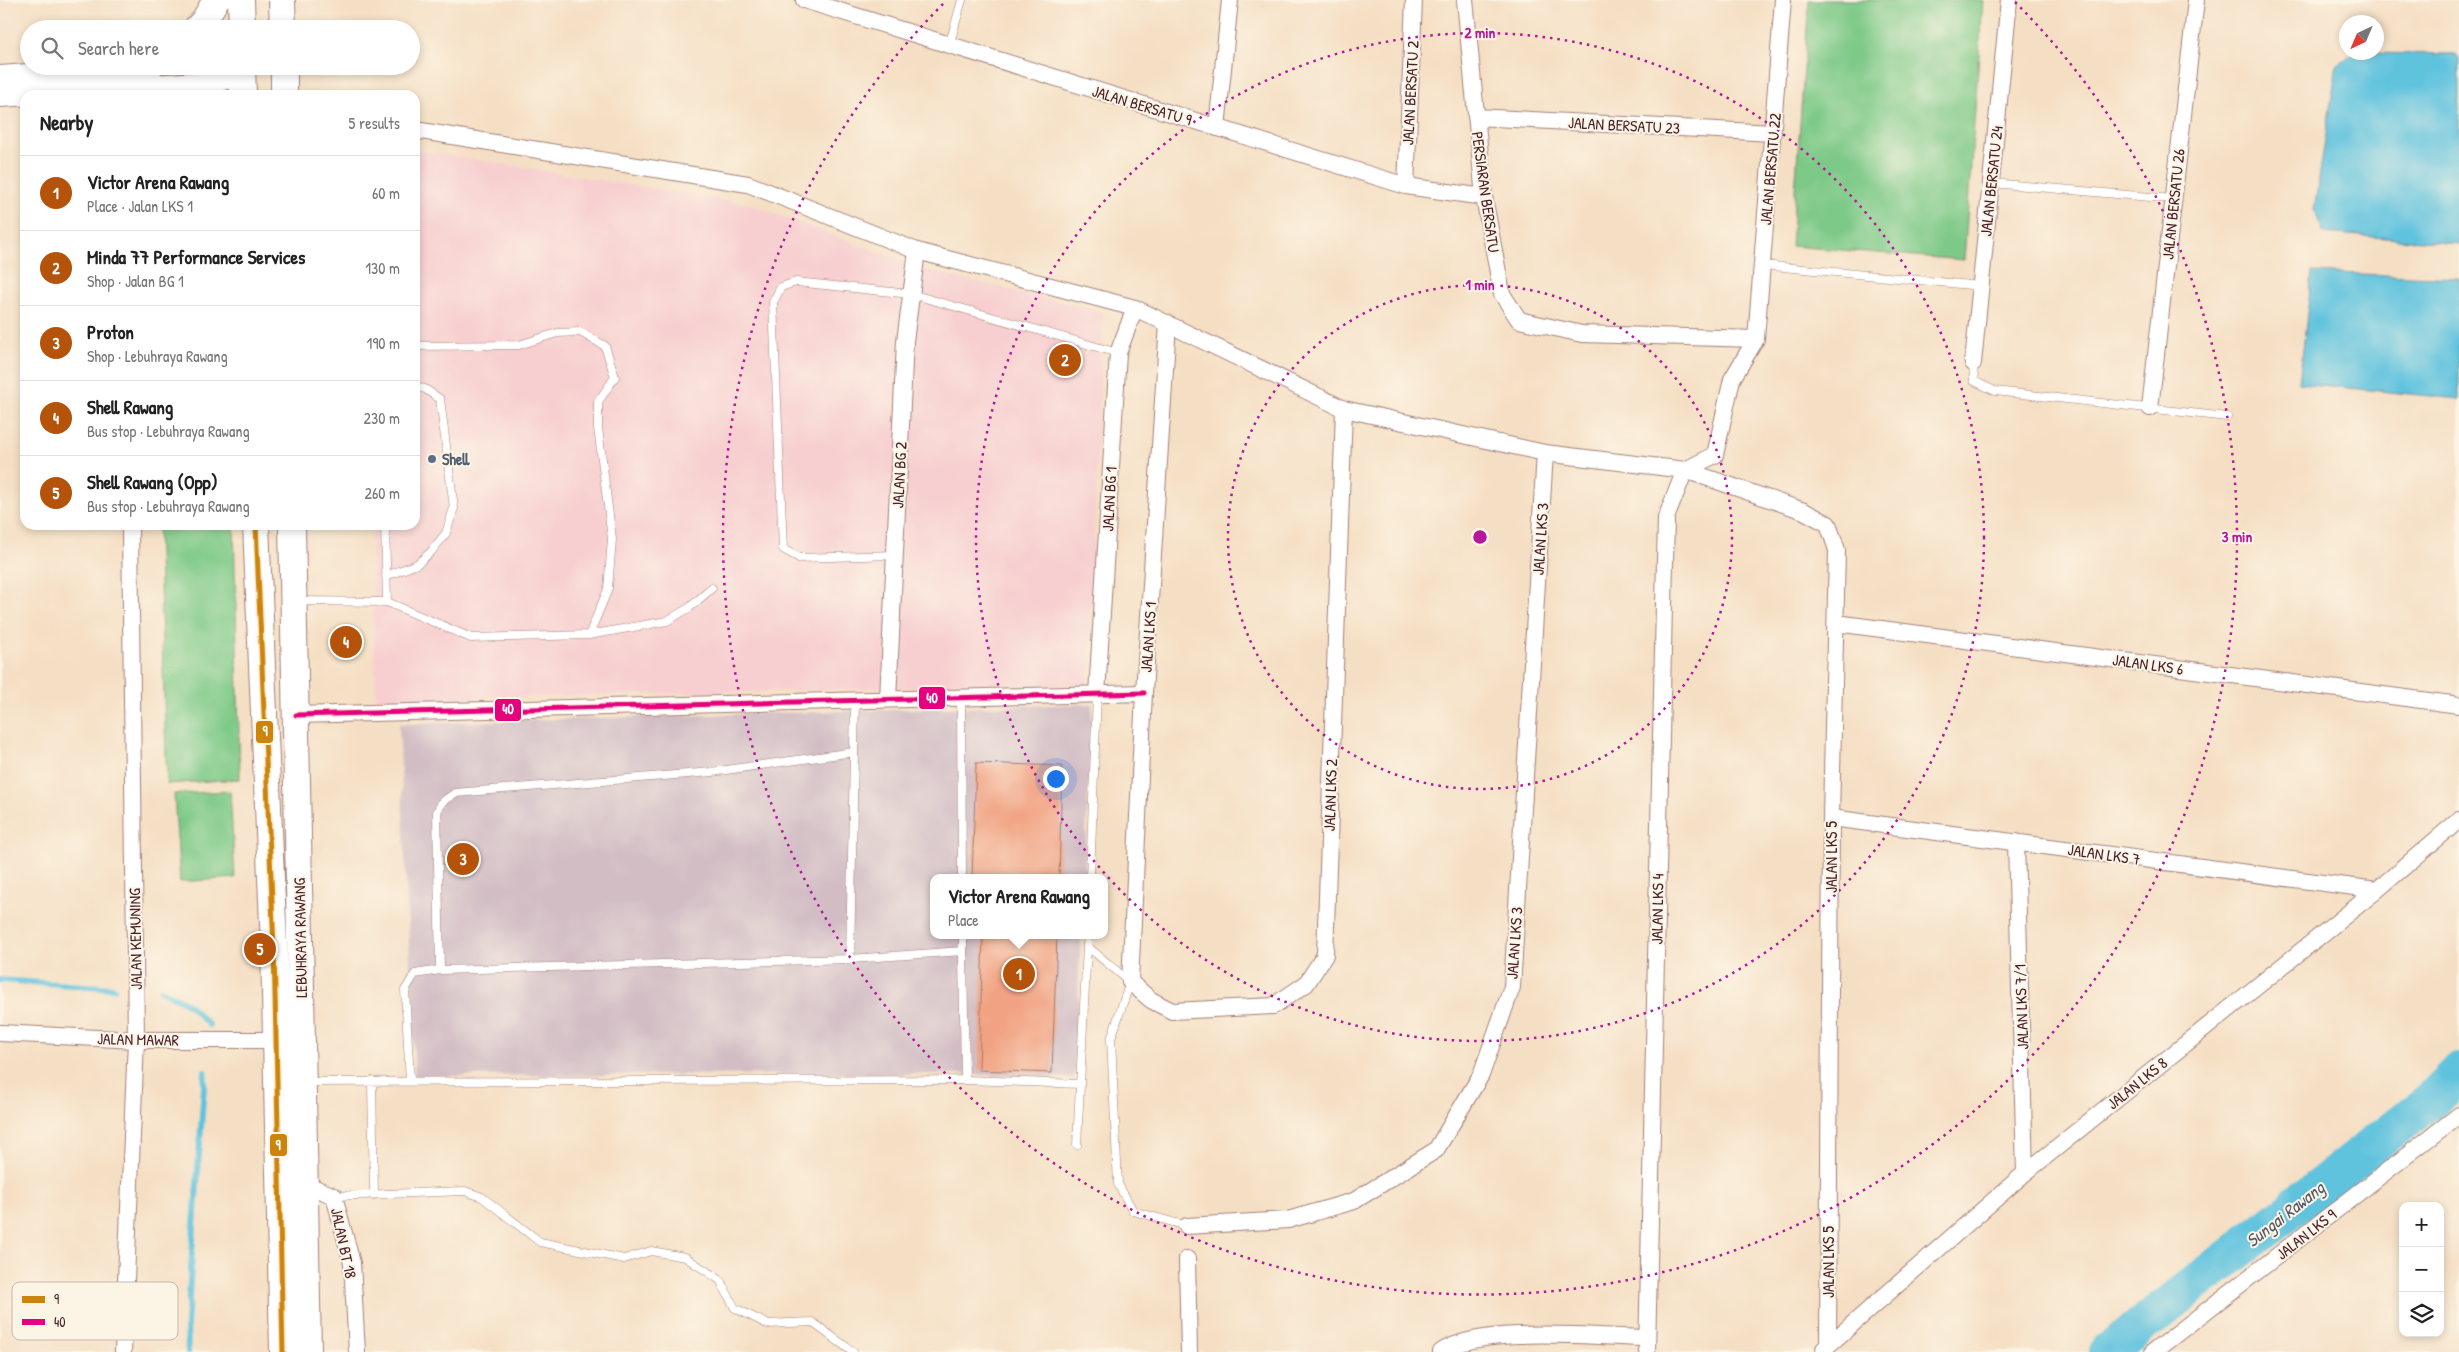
<!DOCTYPE html>
<html lang="en">
<head>
<meta charset="utf-8">
<style>
  :root { --surface:#fff; --page:#f6f6f6; --text:#222; --muted:#767676; --line:#e0e0e0; --accent:#b45309 }
  body { margin:0; font-family:"Patrick Hand",sans-serif; background:var(--page); color:var(--text) }
  .controls { position:absolute; right:15px; bottom:15px; display:grid; overflow:hidden; border-radius:10px; box-shadow:0 2px 8px #0003 }
  .controls button { width:45px; height:45px; display:grid; place-items:center; padding:0; border:0; border-bottom:1px solid var(--line); background:var(--surface); color:var(--text); font:25px sans-serif }
  .compass { position:absolute; left:2339px; top:15px; width:45px; height:45px; border-radius:50%; background:var(--surface); box-shadow:0 2px 8px #0003; rotate:224deg }
  .you { position:absolute; left:1055px; top:778px; width:18px; height:18px; margin:-12px; border:4px solid #fff; border-radius:50%; background:#1a73e8; box-shadow:0 0 0 8px #1a73e833 }
  .badge { display:grid; place-items:center; width:32px; height:32px; border-radius:50%; background:var(--accent); color:#fff; font-size:16px; font-weight:700 }
  .pin { position:absolute; translate:-50% -50%; border:2px solid #fff; box-shadow:0 1px 5px #0006 }
  .popup { position:absolute; left:930px; top:874px; width:178px; height:65px; box-sizing:border-box; display:grid; place-content:center; border-radius:10px; background:var(--surface); filter:drop-shadow(0 1px 4px #0005); font-size:16px; white-space:nowrap; color:var(--muted) }
  .popup b { font-size:19px; color:var(--text) }
  .popup::after { content:''; position:absolute; left:50%; top:100%; margin-left:-10px; border:10px solid transparent; border-top-color:var(--surface) }
  .list { margin:0; padding:0; list-style:none }
  h2 { display:flex; justify-content:space-between; align-items:center; height:65px; margin:0; padding:0 20px; font-size:21px }
  h2 small { font-size:16px; font-weight:400; color:var(--muted) }
  .list li { display:grid; grid-template-columns:32px 1fr auto; gap:15px; align-items:center; box-sizing:border-box; height:75px; padding:0 20px; border-top:1px solid var(--line) }
  .list b { display:block; font-size:19px; white-space:nowrap }
  .list p { margin:0; font-size:16px; white-space:nowrap; color:var(--muted) }
  .list em { font-size:16px; font-style:normal; color:var(--muted) }
  .icon { flex:none; width:28px; height:28px; fill:none; stroke:currentColor; stroke-width:2; stroke-linecap:round; stroke-linejoin:round }
  .map { position:relative; flex:none; width:2459px; height:1352px; overflow:hidden }
  .search { position:absolute; background:var(--surface); box-shadow:0 2px 8px #0003; left:20px; top:20px; width:400px; height:55px; display:flex; align-items:center; gap:12px; box-sizing:border-box; padding:0 18px; border-radius:28px; color:var(--muted); font-size:19px }
  .panel { position:absolute; background:var(--surface); box-shadow:0 2px 8px #0003; left:20px; top:90px; width:400px; height:440px; border-radius:15px }
  .map>svg:first-child { display:block }
</style>
</head>
<body>
<div class="map">
<svg width="2459" height="1352" viewBox="0 0 2459 1352">
  <rect width="100%" height="100%" fill="#fcf5e5"/>
  <filter id="ink" filterUnits="userSpaceOnUse"><feTurbulence type="fractalNoise" baseFrequency=".02" numOctaves="2"/><feDisplacementMap in="SourceGraphic" scale="10" xChannelSelector="R" yChannelSelector="G"/><feConvolveMatrix kernelMatrix="1 2 1 2 8 2 1 2 1" color-interpolation-filters="sRGB"/></filter>
  <filter id="wash" filterUnits="userSpaceOnUse"><feTurbulence type="fractalNoise" baseFrequency=".0096" numOctaves="4" result="noise"/><feDisplacementMap in="SourceGraphic" scale="20" xChannelSelector="R" yChannelSelector="G"/><feGaussianBlur stdDeviation="1.12" result="paint"/><feColorMatrix in="noise" values="0 0 0 0 0 0 0 0 0 0 0 0 0 0 0 0 0 1.4 0 .05"/><feComposite in="paint" operator="in"/></filter>
  <g filter="url(#wash)">
    <rect width="100%" height="100%" fill="#f5dfc4"/>
    <path fill="#f7cfd0" d="M415,150L748,204L930,271L1103,312L1088,684L376,700L371,525H415Z"/>
    <path fill="#d2bdc5" d="M1092,704L1084,878H934V935H1081L1074,1078L957,1074H834L415,1076L399,724Z"/>
    <path fill="#7dc987" stroke="#647459" d="M1809,0H1983L1964,260L1791,246Z
      M158,525H234L240,779L167,784Z
      M230,791L235,878L180,882L174,794Z"/>
    <path fill="#60c3de" stroke="#557184" d="M2355,53L2455,54L2459,59V244L2324,233L2314,210L2337,64Z
      M2312,272L2459,278V399L2299,383Z"/>
    <g fill="none" stroke-linecap="round" stroke-linejoin="round">
      <path stroke="#60c3de" stroke-width="6" d="M0,980L114,988
        M161,990L188,1004L209,1025
        M188,1352L187,1324L205,1072"/>
      <path stroke="#60c3de" stroke-width="38" d="M2108,1352L2431,1100L2459,1072"/>
    </g>
    <g id="blocks">
      <path fill="#f1a282" d="M976,763L1062,766L1059,878H972Z
        M983,935H1057L1052,1073L979,1070Z"/>
    </g>
  </g>
  <g filter="url(#ink)">
    <use href="#blocks" fill-opacity="0" stroke="#a07f78" stroke-width="1"/>
    <g fill="none" stroke-linecap="round" stroke-linejoin="round">
      <defs>
        <path id="lane" d="M949,46L962,0
          M1991,183L2173,199
          M1762,265L1981,286
          M1973,363L1974,381L1995,391L2227,417
          M385,525L387,602
          M895,555L799,558L783,549L773,302L781,287L796,282L911,294L1118,353
          M386,576L417,564L431,552L446,533L454,508L440,399L425,389L415,386
          M297,601L387,602L471,638L589,635L608,589L612,539L598,428V402L615,377L605,346L580,332L557,333L519,345L415,346
          M589,635L667,621L689,608L712,588
          M961,697L962,878
          M1090,878L1097,694
          M963,935V951
          M1088,935L1087,946L1130,982L1111,1039L1118,1184L1133,1211L1187,1226
          M850,959L855,700
          M440,970L437,812L442,802L455,793L712,772L854,752
          M965,1080L1080,1084
          M372,1081L374,1195
          M307,1082L965,1080L963,951L850,959L440,970L415,974L405,990L410,1081
          M1077,1145L1087,946
          M334,1196L465,1191L482,1197L540,1242L624,1259L651,1251L685,1257L720,1280L735,1308L767,1324L812,1322L853,1352"/>
        <path id="street" d="M804,0L1406,186L1484,197
          M1465,0L1484,197L1502,294L1519,320L1582,334L1756,339
          M1476,117L1773,133
          M1217,128L1230,0
          M415,130L748,184L917,251L1135,308L1344,409L1545,453L1685,470L1804,511L1828,524L1837,550L1831,818L1828,1346
          M1406,186L1414,0
          M1168,323L1144,693L1130,982L1151,1000L1172,1011L1273,1006L1306,984L1325,955L1344,409
          M1973,363L2009,0
          M2150,408L2196,0
          M1685,470L1715,455L1732,379L1756,339L1783,0
          M1836,623L2459,705
          M1097,694L1118,353L1135,308
          M888,699L905,341L917,251
          M296,715L1144,693
          M1831,818L2377,890
          M2016,842L2025,1173
          M0,1033L136,1040H275
          M305,1184L334,1196L352,1263L357,1352
          M1187,1226L1288,1220L1354,1201L1436,1150L1481,1075L1512,987L1545,453
          M1187,1259L1189,1352
          M1824,1349L2025,1173L2377,890L2459,820
          M123,1352L136,1040L130,525
          M1441,1352C1479,1325 1598,1337 1646,1338
          M1647,1352L1666,518L1685,470
          M2153,1352L2459,1115"/>
        <path id="secondary" d="M0,77L152,66
          M0,96L214,82L242,73"/>
        <path id="primary" d="M241,0L242,29
          M282,0L283,29
          M196,29L203,22L216,0
          M242,66L243,95
          M284,66V95
          M125,68L130,66
          M155,85L170,95
          M256,525L274,948L283,1352
          M292,525L308,1352"/>
      </defs>
      <use href="#lane" stroke="#a07f78" stroke-width="9"/>
      <use href="#street" stroke="#a07f78" stroke-width="18"/>
      <use href="#secondary" stroke="#a07f78" stroke-width="24"/>
      <use href="#primary" stroke="#a07f78" stroke-width="28"/>
      <use href="#lane" stroke="#fff" stroke-width="8"/>
      <use href="#street" stroke="#fff" stroke-width="16"/>
      <use href="#secondary" stroke="#fff" stroke-width="22"/>
      <use href="#primary" stroke="#fff" stroke-width="26"/>
      <defs>
        <path id="bus-1" d="M256,525L274,948L283,1352"/>
        <path id="bus-2" d="M296,715L1144,693"/>
      </defs>
      <use href="#bus-1" stroke="#fcf5e5" stroke-width="9"/>
      <use href="#bus-2" stroke="#fcf5e5" stroke-width="9"/>
      <use href="#bus-1" stroke="#cc840b" stroke-width="5"/>
      <use href="#bus-2" stroke="#e5007d" stroke-width="5"/>
    </g>
  </g>
  <g fill="none" stroke="#b5179e" stroke-width="2.5" stroke-dasharray="2.5 5">
    <circle cx="1480" cy="537" r="252"/>
    <circle cx="1480" cy="537" r="504"/>
    <path d="M2015 2A757 757 0 1 1 945 2"/>
  </g>
  <circle fill="#5c6f8a" stroke="#fcf5e5" stroke-width="2" cx="432" cy="459" r="5"/>
  <g text-anchor="middle" dominant-baseline="central" stroke-width="4" stroke-linejoin="round" paint-order="stroke">
    <g font-size="16" fill="#4a1f2b" stroke="#fcf5e5">
      <text transform="translate(1410 93) rotate(-87)">JALAN BERSATU 2</text>
      <text transform="translate(1142 105) rotate(17)">JALAN BERSATU 9</text>
      <text transform="translate(1624 125) rotate(3)">JALAN BERSATU 23</text>
      <text transform="translate(1770 169) rotate(-85)">JALAN BERSATU 22</text>
      <text transform="translate(1991 181) rotate(-84)">JALAN BERSATU 24</text>
      <text transform="translate(1486 192) rotate(82)">PERSIARAN BERSATU</text>
      <text transform="translate(2173 204) rotate(-84)">JALAN BERSATU 26</text>
      <text transform="translate(899 475) rotate(-87)">JALAN BG 2</text>
      <text transform="translate(1109 499) rotate(-87)">JALAN BG 1</text>
      <text transform="translate(1540 539) rotate(-86)">JALAN LKS 3</text>
      <text transform="translate(1148 637) rotate(-86)">JALAN LKS 1</text>
      <text transform="translate(2148 664) rotate(8)">JALAN LKS 6</text>
      <text transform="translate(1330 795) rotate(-88)">JALAN LKS 2</text>
      <text transform="translate(2104 854) rotate(8)">JALAN LKS 7</text>
      <text transform="translate(1831 857) rotate(-90)">JALAN LKS 5</text>
      <text transform="translate(1657 909) rotate(-89)">JALAN LKS 4</text>
      <text transform="translate(300 938) rotate(-91)">LEBUHRAYA RAWANG</text>
      <text transform="translate(135 939) rotate(-91)">JALAN KEMUNING</text>
      <text transform="translate(1514 943) rotate(-86)">JALAN LKS 3</text>
      <text transform="translate(2021 1007) rotate(-92)">JALAN LKS 7/1</text>
      <text transform="translate(138 1039) rotate(1)">JALAN MAWAR</text>
      <text transform="translate(2137 1083) rotate(-39)">JALAN LKS 8</text>
      <text transform="translate(2306 1234) rotate(-38)">JALAN LKS 9</text>
      <text transform="translate(344 1243) rotate(78)">JALAN BT 18</text>
      <text transform="translate(1828 1262) rotate(-90)">JALAN LKS 5</text>
    </g>
    <g font-size="16" font-weight="bold" fill="#4e5e75" stroke="#fcf5e5" text-anchor="start">
      <text x="442" y="459">Shell</text>
    </g>
    <g font-size="18" font-style="italic" fill="#52586a" stroke="#fcf5e5">
      <text transform="translate(2285 1214) rotate(-38)">Sungai Rawang</text>
    </g>
  </g>
  <rect x="12" y="1282" width="166" height="58" rx="8" fill="#fcf5e5" stroke="#c7b5ad" stroke-width="1"/>
  <rect x="22" y="1296" width="23" height="7" fill="#cc840b"/>
  <rect x="22" y="1319" width="23" height="6" fill="#e5007d"/>
  <g font-size="14" fill="#4a1f2b">
    <text x="54" y="1304">9</text>
    <text x="54" y="1327">40</text>
  </g>
  <circle cx="1480" cy="537" r="8" fill="#b5179e" stroke="#fcf5e5" stroke-width="2.5"/>
  <g font-size="15" text-anchor="middle" font-weight="bold" fill="#b5179e" stroke="#fcf5e5" stroke-width="4" stroke-linejoin="round" paint-order="stroke">
    <text x="1480" y="38">2 min</text>
    <text x="1480" y="290">1 min</text>
    <text x="2237" y="542">3 min</text>
  </g>
  <g stroke="#fcf5e5" stroke-width="2">
    <rect x="918" y="686" width="28" height="24" rx="5" fill="#e5007d"/>
    <rect x="494" y="698" width="28" height="24" rx="5" fill="#e5007d"/>
    <rect x="255" y="720" width="19" height="24" rx="5" fill="#cc840b"/>
    <rect x="269" y="1133" width="19" height="24" rx="5" fill="#cc840b"/>
  </g>
  <g font-size="14" text-anchor="middle" font-weight="bold" fill="#fff">
    <text x="932" y="703">40</text>
    <text x="508" y="714">40</text>
    <text x="265" y="736">9</text>
    <text x="278" y="1150">9</text>
  </g>
</svg>
<div class="controls">
<button>+</button>
<button>−</button>
<button><svg class="icon" aria-label="layers" viewBox="0 0 24 24"><path d="M12 4l9 5-9 5-9-5zM3 14l9 5 9-5"/></svg></button>
</div>
<svg class="compass" viewBox="-18 -18 36 36"><path d="M0-13l5 13h-10z" fill="#e53935"/><path d="M0 13l5-13h-10z" fill="#767676"/></svg>
<div class="you"></div>
<div class="pin badge" style="left:1019px;top:974px">1</div>
<div class="popup"><b>Victor Arena Rawang</b>Place</div>
<div class="pin badge" style="left:1065px;top:360px">2</div>
<div class="pin badge" style="left:463px;top:859px">3</div>
<div class="pin badge" style="left:346px;top:642px">4</div>
<div class="pin badge" style="left:260px;top:949px">5</div>
<div class="search"><svg class="icon" aria-label="search" viewBox="0 0 24 24"><circle cx="10" cy="10" r="6"/><path d="M15 15l6 6"/></svg>Search here</div>
<section class="panel">
<h2>Nearby<small>5 results</small></h2>
<ul class="list">
<li><span class="badge">1</span><div><b>Victor Arena Rawang</b><p>Place · Jalan LKS 1</p></div><em>60 m</em></li>
<li><span class="badge">2</span><div><b>Minda 77 Performance Services</b><p>Shop · Jalan BG 1</p></div><em>130 m</em></li>
<li><span class="badge">3</span><div><b>Proton</b><p>Shop · Lebuhraya Rawang</p></div><em>190 m</em></li>
<li><span class="badge">4</span><div><b>Shell Rawang</b><p>Bus stop · Lebuhraya Rawang</p></div><em>230 m</em></li>
<li><span class="badge">5</span><div><b>Shell Rawang (Opp)</b><p>Bus stop · Lebuhraya Rawang</p></div><em>260 m</em></li>
</ul>
</section>
</div>
</body>
</html>
